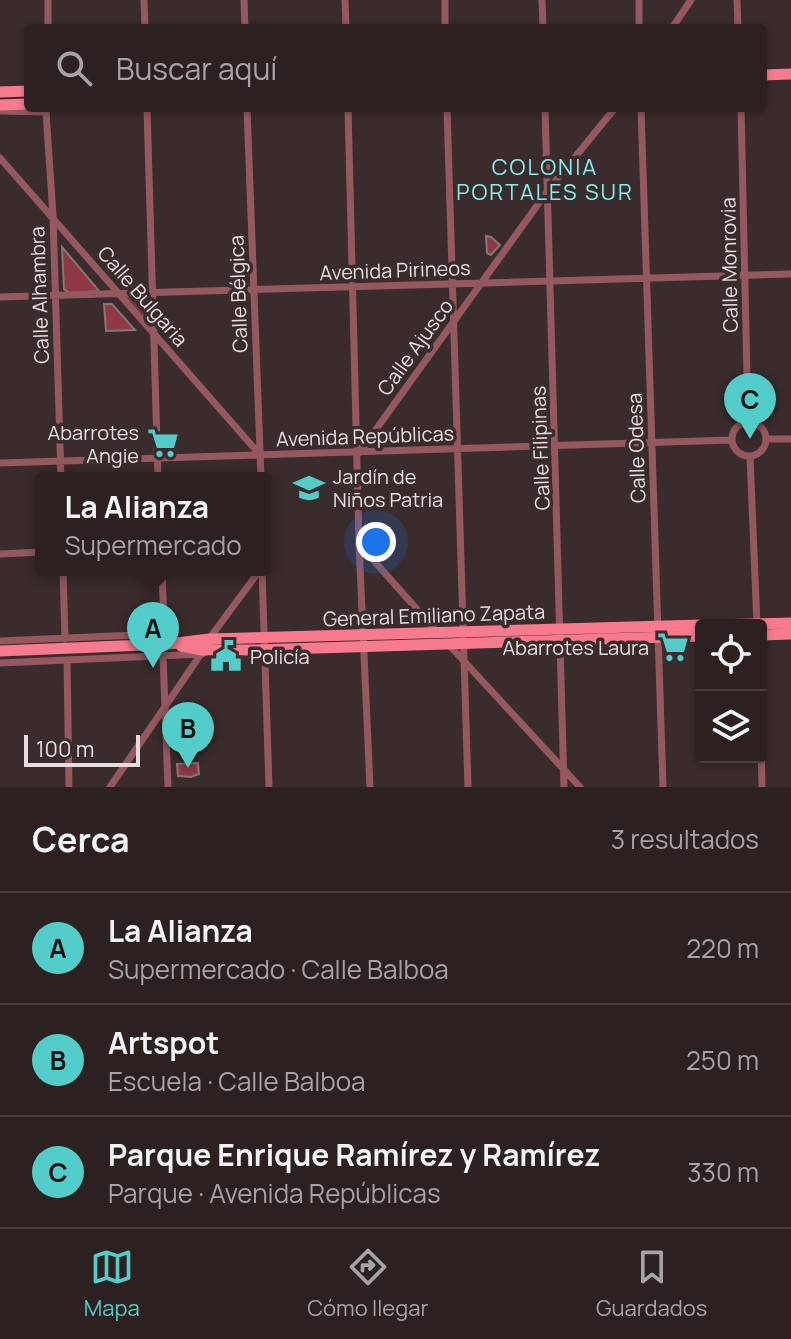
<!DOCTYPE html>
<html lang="es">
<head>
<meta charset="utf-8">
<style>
  :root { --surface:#2c2021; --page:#34282a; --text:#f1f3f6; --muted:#a6a3a5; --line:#483e3f; --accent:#53cdca }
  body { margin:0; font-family:Manrope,sans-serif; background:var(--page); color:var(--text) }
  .controls { position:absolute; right:24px; bottom:24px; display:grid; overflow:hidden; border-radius:8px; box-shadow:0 2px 6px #0004 }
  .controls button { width:72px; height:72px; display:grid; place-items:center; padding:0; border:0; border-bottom:2px solid var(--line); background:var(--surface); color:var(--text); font:40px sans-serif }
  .scale { position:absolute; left:24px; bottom:20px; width:116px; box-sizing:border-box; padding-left:8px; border:4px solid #e7ddde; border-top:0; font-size:22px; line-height:28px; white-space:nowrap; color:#e7ddde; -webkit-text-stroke:6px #3a2b2c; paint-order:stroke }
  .you { position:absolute; left:376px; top:542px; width:28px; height:28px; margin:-20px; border:6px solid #fff; border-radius:50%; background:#1a73e8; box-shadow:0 0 0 12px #1a73e833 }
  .badge { display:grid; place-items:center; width:52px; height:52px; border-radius:50%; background:var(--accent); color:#111; font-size:26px; font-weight:700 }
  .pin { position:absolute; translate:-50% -66px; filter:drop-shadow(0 2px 4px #0008) }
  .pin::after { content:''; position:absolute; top:42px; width:28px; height:24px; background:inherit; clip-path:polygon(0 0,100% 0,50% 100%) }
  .popup { position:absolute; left:35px; top:472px; width:236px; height:104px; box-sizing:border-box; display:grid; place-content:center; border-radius:8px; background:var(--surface); filter:drop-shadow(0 2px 6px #0005); font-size:26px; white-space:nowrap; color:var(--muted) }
  .popup b { font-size:30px; color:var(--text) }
  .popup::after { content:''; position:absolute; left:50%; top:100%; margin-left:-16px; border:16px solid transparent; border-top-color:var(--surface) }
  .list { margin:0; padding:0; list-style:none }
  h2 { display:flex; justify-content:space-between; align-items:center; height:104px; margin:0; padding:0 32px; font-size:34px }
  h2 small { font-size:26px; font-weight:400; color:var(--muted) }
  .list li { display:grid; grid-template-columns:52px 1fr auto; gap:24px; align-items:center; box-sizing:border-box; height:112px; padding:0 32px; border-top:2px solid var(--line) }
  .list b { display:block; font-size:30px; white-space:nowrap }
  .list p { margin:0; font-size:26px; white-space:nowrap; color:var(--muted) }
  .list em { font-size:26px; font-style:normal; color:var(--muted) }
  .icon { flex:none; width:44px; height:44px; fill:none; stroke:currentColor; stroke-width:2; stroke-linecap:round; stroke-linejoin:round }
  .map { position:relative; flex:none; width:791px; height:787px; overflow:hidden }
  .search { position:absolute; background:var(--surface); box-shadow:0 2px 6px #0004; left:24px; right:24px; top:24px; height:88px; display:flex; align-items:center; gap:20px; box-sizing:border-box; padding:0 28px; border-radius:8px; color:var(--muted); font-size:30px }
  .sheet { height:440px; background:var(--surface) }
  nav { display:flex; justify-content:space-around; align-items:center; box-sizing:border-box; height:112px; border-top:2px solid var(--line); background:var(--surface); font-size:22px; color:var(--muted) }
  nav a { display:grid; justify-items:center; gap:4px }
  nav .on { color:var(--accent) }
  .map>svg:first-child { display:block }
</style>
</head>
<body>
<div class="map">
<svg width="791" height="787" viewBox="0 0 791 787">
  <rect width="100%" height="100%" fill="#3a2b2c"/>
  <path fill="#73313b" d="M120,294H153L154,335Z"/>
  <path fill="#913847" stroke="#867576" stroke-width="2" d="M486,236L491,237L500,245L491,255L487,253Z
    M62,247L99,291L69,293L64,289Z
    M104,304H112L135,330L106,331Z
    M377,528H390V536L378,537Z
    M198,763L199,774L191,777L178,776L177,764Z"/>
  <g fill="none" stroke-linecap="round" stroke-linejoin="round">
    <path stroke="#95585f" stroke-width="7" d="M48,0V28
      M144,0L145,28
      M244,0L245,28
      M345,0L346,28
      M445,0V28
      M542,0L543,28
      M639,0V28
      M737,0L738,28
      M672,28L691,0
      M147,108L158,478
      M247,108L261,478
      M348,108L359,544L370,787
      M447,108L468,787
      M545,108L564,787
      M641,108L663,787
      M741,108L748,422
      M0,111L46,112L53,215L61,478
      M0,158L261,456
      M0,297L791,274
      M732 439a17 17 0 1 1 34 0a17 17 0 1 1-34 0Z
      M766,439H791
      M359,453L549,189L615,108
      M750,456L757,625
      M0,463L732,440
      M359,544L438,633
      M0,554L41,552
      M63,570L65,639
      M262,570L269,787
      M209,639L260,570
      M0,641L158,634L164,625L162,570
      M449,645L580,787
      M163,655L168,787
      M67,660L69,787
      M0,663L202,654
      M761,745L762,787
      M110,787L201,654"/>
    <path stroke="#f87b8d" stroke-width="11" d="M763,75L791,74
      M0,92L28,91
      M0,105L28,104
      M713,625L791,623
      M761,635L791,634
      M181,646L202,650H251L701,636
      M0,651L169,644L209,639L701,625"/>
  </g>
  <defs>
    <symbol id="supermarket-bare" viewBox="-9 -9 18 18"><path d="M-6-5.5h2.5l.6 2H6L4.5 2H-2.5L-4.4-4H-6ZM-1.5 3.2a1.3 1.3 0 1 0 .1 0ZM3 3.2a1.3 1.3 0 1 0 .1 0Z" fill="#53cdca" stroke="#3a2b2c" stroke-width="2.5" paint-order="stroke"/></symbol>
    <symbol id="school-bare" viewBox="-9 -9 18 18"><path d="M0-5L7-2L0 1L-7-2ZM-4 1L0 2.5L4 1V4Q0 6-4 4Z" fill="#53cdca" stroke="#3a2b2c" stroke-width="2.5" paint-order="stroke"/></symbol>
    <symbol id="civic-bare" viewBox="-9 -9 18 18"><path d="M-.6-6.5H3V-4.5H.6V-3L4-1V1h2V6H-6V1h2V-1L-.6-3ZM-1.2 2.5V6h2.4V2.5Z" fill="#53cdca" stroke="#3a2b2c" stroke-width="2.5" paint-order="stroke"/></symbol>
  </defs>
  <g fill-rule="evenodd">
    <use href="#supermarket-bare" x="141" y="421" width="44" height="44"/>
    <use href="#school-bare" x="287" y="466" width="44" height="44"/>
    <use href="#supermarket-bare" x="651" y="625" width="44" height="44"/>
    <use href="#civic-bare" x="204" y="634" width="44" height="44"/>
  </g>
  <g text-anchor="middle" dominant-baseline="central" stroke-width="7" stroke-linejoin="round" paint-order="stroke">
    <g font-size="20" fill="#e7ddde" stroke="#3a2b2c">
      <text transform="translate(729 265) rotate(-91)">Calle Monrovia</text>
      <text transform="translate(395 270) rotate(-2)">Avenida Pirineos</text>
      <text transform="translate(238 294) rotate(-92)">Calle Bélgica</text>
      <text transform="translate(39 295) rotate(-92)">Calle Alhambra</text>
      <text transform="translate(143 296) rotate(49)">Calle Bulgaria</text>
      <text transform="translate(415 347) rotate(-54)">Calle Ajusco</text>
      <text transform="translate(365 436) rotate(-2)">Avenida Repúblicas</text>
      <text transform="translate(540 448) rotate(-92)">Calle Filipinas</text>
      <text transform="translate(636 448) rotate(-92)">Calle Odesa</text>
      <text transform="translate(434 615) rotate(-2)">General Emiliano Zapata</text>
    </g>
    <g font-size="20" fill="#e7ddde" stroke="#3a2b2c" text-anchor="end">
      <text x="139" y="432">Abarrotes<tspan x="139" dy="23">Angie</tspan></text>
      <text x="333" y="476" text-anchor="start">Jardín de<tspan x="333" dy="23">Niños Patria</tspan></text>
      <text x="649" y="647">Abarrotes Laura</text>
      <text x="250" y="656" text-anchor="start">Policía</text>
    </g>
    <g font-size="22" letter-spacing="2" fill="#83eeeb" stroke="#3a2b2c">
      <text x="545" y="167">COLONIA<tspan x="545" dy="25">PORTALES SUR</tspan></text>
    </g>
  </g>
</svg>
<div class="controls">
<button><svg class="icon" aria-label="locate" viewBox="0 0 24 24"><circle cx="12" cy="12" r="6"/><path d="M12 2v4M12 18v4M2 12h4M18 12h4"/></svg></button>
<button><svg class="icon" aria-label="layers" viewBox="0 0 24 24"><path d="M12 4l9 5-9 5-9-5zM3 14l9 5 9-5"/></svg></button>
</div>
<div class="scale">100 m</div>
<div class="you"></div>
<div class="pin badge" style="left:153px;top:668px">A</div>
<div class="popup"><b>La Alianza</b>Supermercado</div>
<div class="pin badge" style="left:188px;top:768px">B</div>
<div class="pin badge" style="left:750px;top:439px">C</div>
<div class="search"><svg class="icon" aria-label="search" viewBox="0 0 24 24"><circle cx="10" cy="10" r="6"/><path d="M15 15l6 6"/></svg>Buscar aquí</div>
</div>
<section class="sheet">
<h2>Cerca<small>3 resultados</small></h2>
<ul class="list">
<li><span class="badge">A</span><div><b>La Alianza</b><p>Supermercado · Calle Balboa</p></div><em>220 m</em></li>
<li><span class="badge">B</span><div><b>Artspot</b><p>Escuela · Calle Balboa</p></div><em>250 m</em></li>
<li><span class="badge">C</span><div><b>Parque Enrique Ramírez y Ramírez</b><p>Parque · Avenida Repúblicas</p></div><em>330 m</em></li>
</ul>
</section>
<nav>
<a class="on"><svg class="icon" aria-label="map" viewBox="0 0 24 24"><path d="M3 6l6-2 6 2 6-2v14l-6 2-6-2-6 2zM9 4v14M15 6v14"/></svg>Mapa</a>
<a><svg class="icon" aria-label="directions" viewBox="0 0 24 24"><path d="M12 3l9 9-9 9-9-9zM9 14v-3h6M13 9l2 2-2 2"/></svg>Cómo llegar</a>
<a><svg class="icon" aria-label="saved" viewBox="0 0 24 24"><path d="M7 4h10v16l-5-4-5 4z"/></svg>Guardados</a>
</nav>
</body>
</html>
